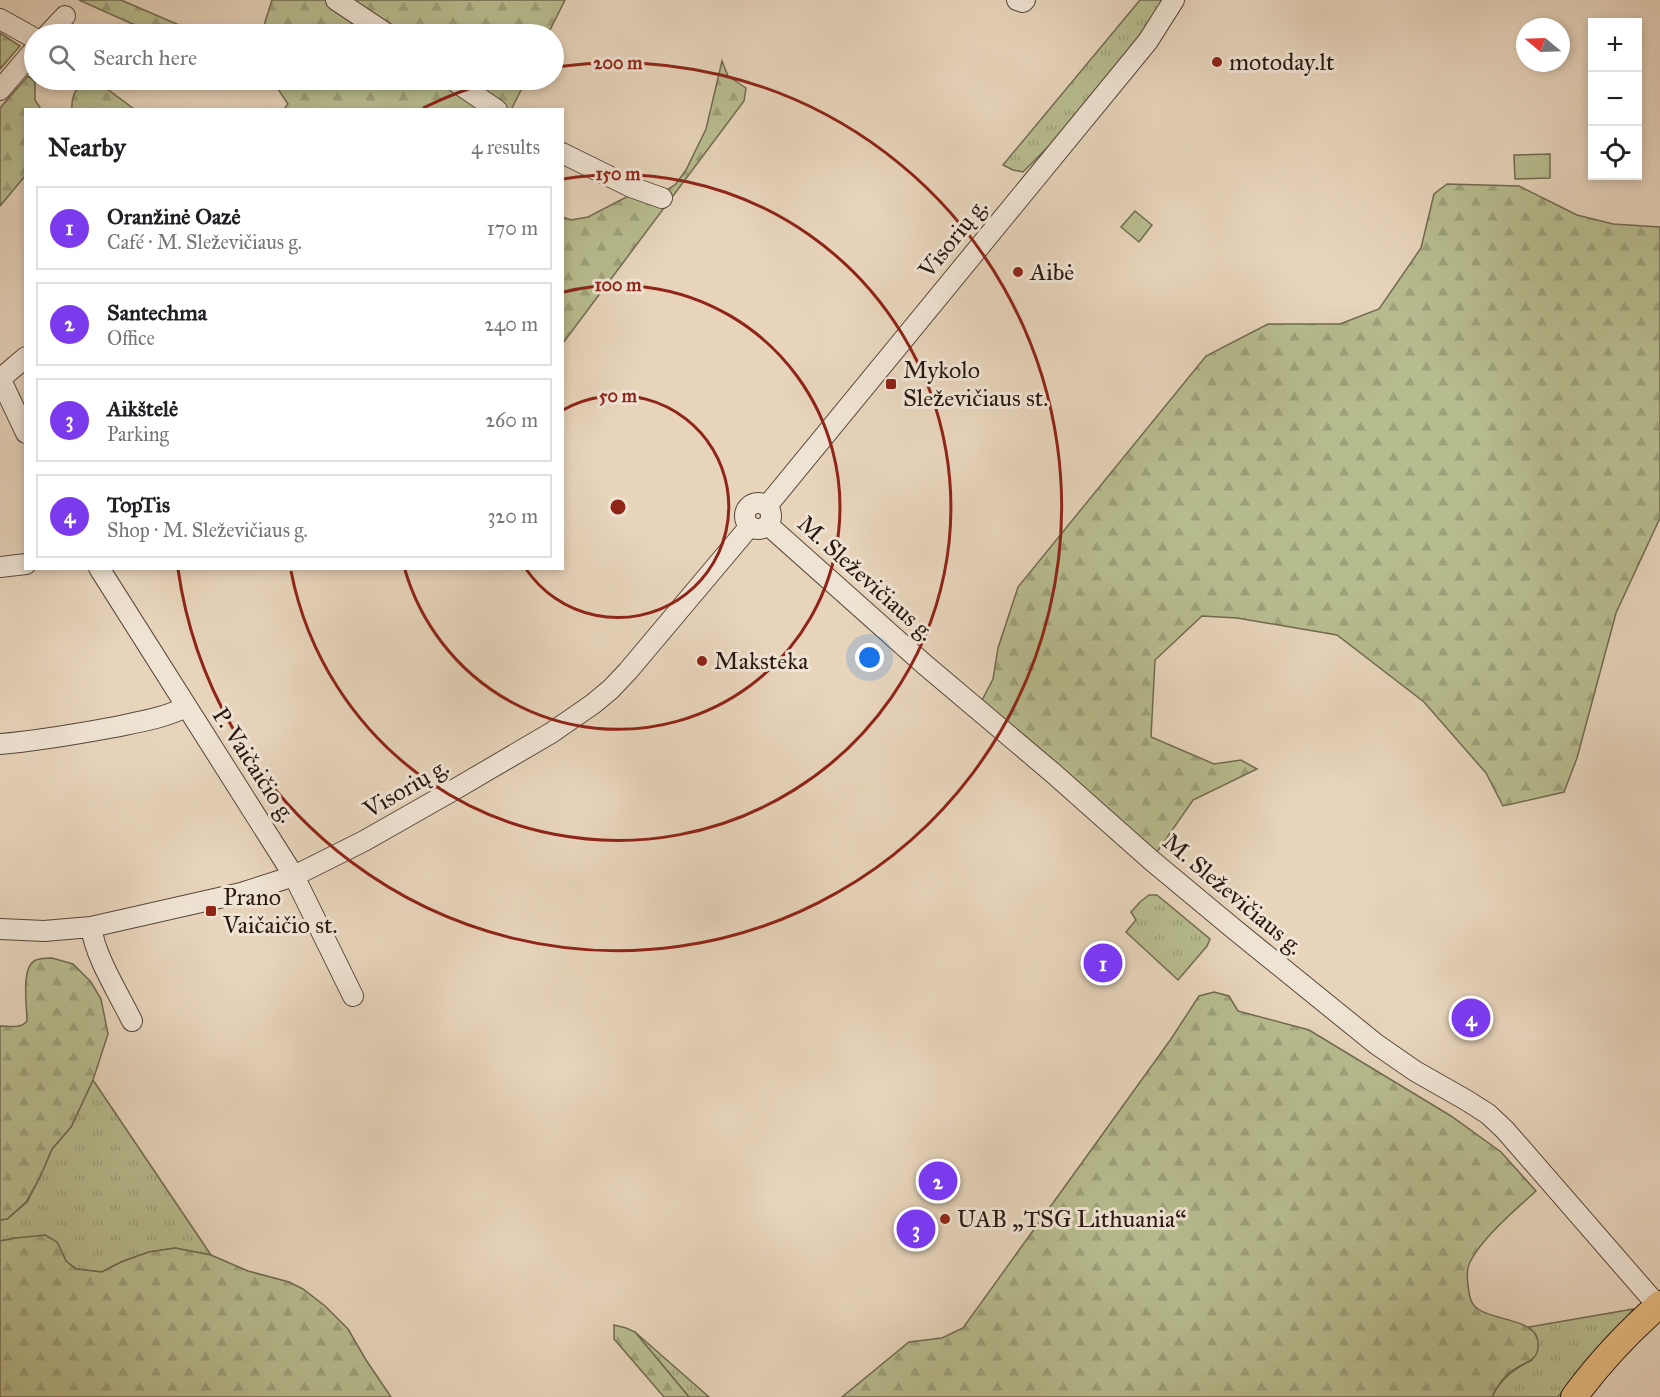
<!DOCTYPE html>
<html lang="en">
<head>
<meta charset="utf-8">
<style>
  :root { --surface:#fff; --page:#f6f6f6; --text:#202124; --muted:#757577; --line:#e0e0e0; --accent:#7c3aed }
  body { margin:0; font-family:"IM FELL Great Primer",serif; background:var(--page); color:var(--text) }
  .controls { position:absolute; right:18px; top:18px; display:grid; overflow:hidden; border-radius:0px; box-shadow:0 3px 9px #0003 }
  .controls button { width:54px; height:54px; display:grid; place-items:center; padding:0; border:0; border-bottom:2px solid var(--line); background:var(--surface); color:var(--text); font:30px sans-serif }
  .compass { position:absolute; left:1516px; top:18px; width:54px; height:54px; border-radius:50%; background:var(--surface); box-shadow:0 3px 9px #0003; rotate:289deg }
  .you { position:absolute; left:870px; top:658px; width:21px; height:21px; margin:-15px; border:4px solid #fff; border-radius:50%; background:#1a73e8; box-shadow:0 0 0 9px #1a73e833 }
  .badge { display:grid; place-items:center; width:39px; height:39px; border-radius:50%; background:var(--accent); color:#fff; font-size:20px; font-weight:700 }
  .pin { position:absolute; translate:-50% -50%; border:3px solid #fff; box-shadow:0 2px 6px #0006 }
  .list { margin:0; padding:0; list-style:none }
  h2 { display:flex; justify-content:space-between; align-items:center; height:78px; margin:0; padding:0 24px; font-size:26px }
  h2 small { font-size:20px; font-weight:400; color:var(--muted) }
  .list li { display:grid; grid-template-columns:39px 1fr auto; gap:18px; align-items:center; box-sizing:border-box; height:84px; margin:0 12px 12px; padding:0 12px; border:2px solid var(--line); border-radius:0px }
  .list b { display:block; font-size:22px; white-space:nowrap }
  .list p { margin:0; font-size:20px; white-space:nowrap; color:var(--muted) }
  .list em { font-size:20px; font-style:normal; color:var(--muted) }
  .icon { flex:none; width:33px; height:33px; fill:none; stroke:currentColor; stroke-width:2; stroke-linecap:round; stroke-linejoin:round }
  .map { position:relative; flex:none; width:1660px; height:1397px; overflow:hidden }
  .search { position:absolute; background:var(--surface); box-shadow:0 3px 9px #0003; left:24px; top:24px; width:540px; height:66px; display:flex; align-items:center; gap:15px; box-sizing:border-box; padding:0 21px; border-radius:33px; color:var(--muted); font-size:22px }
  .panel { position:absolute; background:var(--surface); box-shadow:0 3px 9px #0003; left:24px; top:108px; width:540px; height:462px; border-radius:0px }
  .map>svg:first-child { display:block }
</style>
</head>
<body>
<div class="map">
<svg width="1660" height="1397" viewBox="0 0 1660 1397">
  <defs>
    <pattern id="grass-tufts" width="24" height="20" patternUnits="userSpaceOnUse" patternTransform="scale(1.5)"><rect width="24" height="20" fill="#b7bc8f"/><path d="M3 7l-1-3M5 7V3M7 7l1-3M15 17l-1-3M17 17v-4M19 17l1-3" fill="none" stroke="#9da17a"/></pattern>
    <pattern id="forest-firs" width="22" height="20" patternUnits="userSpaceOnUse" patternTransform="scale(1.5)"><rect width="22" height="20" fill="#b7bc8f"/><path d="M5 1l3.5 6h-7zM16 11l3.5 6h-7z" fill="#9da17a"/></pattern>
  </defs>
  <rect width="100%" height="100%" fill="#e7d4bb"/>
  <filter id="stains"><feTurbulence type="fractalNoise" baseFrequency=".00333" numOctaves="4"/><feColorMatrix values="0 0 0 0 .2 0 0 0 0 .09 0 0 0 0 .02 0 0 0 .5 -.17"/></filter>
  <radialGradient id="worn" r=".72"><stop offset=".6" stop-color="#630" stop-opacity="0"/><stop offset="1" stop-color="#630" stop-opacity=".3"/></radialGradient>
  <path fill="url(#grass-tufts)" stroke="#706a50" stroke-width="1.5" d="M1140,0H1165L1149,27L1068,127L1023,172L1013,170L1003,165Z
    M1149,895H1157L1210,939L1207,946L1178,980L1126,932L1136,920L1131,912L1140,902Z
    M93,1080L211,1255L175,1248L149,1252L121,1262L102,1272L76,1269L66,1261L57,1242L16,1238L0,1241V1220L7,1219L27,1202L40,1177L52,1149L71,1127Z
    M1633,1309L1629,1316L1593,1353L1558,1397H1492C1501,1378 1514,1369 1532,1360L1536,1335L1529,1327Z
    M635,1332L709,1397H689Z"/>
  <path fill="url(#forest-firs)" stroke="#706a50" stroke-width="1.5" d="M79,0H121L200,34H155Z
    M272,0H565L548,34H263L265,22Z
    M0,33L20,46L0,69Z
    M722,61L728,76L746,88L744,101L563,343V217L571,220L588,217L636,192L665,191L675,185L686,170L706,129Z
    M28,76L35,82V100L41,109L26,110L25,176L0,206V108Z
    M272,80H526L511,110L284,109L288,104Z
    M84,81L107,89L134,109H72C71,97 75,90 84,81Z
    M1447,184L1519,186L1577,215L1613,224L1660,227V518L1616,613L1577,758L1564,792L1503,806L1486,773L1424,702L1337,635L1237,618L1202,616L1155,660L1151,737L1214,764L1241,760L1257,769L1193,800L1155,855L980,704L993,679L998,648L1018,587L1206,356L1268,324H1340L1379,309L1421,248L1434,194Z
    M52,958L73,964L91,982L101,999L108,1034L93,1080L71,1127L52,1149L40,1177L26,1202L7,1219L0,1220V1026C9,1026 21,1029 27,1021C27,1007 21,969 34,961C39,958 46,958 52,958Z
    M1214,992L1229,996L1238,1011L1309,1030L1451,1116L1501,1152L1536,1191C1516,1209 1482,1238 1470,1262C1467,1268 1467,1278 1468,1285C1469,1294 1470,1304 1478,1309C1496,1322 1542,1318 1538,1348C1537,1361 1523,1363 1515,1369C1505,1375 1496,1387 1492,1397H842L909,1342L942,1338L963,1328L1171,1039L1199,996Z
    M45,1235L57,1242L66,1261L76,1269L102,1272L121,1262L149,1252L175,1248L211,1255L248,1271L289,1282L303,1289L325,1306L348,1329L366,1360L391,1397H0V1241L16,1238Z
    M614,1325L626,1328L635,1332L689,1397H664L614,1339Z"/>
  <path fill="#b7bc8f" stroke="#706a50" stroke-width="1.5" d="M1550,154V178L1515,179L1514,155Z
    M1135,211L1152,225L1139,242L1121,227Z"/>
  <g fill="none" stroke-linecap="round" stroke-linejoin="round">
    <defs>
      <path id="minor" d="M336,0L387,34
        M1017,0L1023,2L1025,0
        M0,19L34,38
        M48,34L65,16
        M453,80L497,110
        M0,90L34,50
        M562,153L631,187L662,198
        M0,378L26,433
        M0,379L26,357
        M745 516a13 13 0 1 1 26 0a13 13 0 1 1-26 0Z
        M767,506L1135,57L1148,41L1174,0
        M768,525L924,664L1053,773L1151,860L1234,929L1376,1044L1415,1071L1466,1100L1488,1114L1505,1130L1658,1306
        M0,567L26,564
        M99,568L294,876L353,996
        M0,744C39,741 77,734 115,727C139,722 164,718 186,707
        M91,927C96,959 118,992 132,1021
        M0,929L44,931L91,927L241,893L294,876L364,841L452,791L551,733L593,704L611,689L628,671L750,526"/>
      <path id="major" d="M1574,1397C1599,1363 1628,1332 1660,1304"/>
    </defs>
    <use href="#minor" stroke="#58473c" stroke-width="22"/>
    <use href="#major" stroke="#281811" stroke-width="28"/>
    <use href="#minor" stroke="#efe3d3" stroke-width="20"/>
    <use href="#major" stroke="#e4ba7e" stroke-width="26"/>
  </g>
  <g fill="none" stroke="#8f2418" stroke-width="3">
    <path d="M563 410A111 111 0 1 1 526 569"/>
    <path d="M564 292A222 222 0 1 1 405 570"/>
    <path d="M563 179A333 333 0 1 1 291 571"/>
    <path d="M423 108A444 444 0 0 1 496 80M556 67A444 444 0 1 1 178 569"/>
  </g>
  <g fill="#8f2418" stroke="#efe3d3" stroke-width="2">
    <circle cx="1217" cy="62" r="6"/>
    <circle cx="1018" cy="272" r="6"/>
    <rect x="885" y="378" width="12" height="12" rx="3"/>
    <circle cx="702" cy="661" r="6"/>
    <rect x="205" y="905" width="12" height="12" rx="3"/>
    <circle cx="945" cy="1219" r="6"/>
  </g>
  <g text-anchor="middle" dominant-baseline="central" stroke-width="6" stroke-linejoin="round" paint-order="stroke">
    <g font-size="24" fill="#281811" stroke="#efe3d3" text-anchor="start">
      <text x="1229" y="62">motoday.lt</text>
      <text x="1030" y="272">Aibė</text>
      <text x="903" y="370">Mykolo<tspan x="903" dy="28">Sleževičiaus st.</tspan></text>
      <text x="714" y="661">Maksteka</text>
      <text x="223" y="897">Prano<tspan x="223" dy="28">Vaičaičio st.</tspan></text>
      <text x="957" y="1219">UAB „TSG Lithuania“</text>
    </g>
    <g font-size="24" fill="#281811" stroke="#efe3d3">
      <text transform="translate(953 238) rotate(-51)">Visorių g.</text>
      <text transform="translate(866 578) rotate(42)">M. Sleževičiaus g.</text>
      <text transform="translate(254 765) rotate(57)">P. Vaičaičio g.</text>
      <text transform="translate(406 788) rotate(-30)">Visorių g.</text>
      <text transform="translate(1233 894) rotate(40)">M. Sleževičiaus g.</text>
    </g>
  </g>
  <circle cx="618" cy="507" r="9" fill="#8f2418" stroke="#efe3d3" stroke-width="3"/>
  <g font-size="18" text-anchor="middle" font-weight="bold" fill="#8f2418" stroke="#efe3d3" stroke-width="6" stroke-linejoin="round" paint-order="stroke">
    <text x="618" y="69">200 m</text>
    <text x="618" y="180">150 m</text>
    <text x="618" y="291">100 m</text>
    <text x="618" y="402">50 m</text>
  </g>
  <rect width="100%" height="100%" filter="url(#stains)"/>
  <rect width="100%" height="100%" fill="url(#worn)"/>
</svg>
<div class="controls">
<button>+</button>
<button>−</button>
<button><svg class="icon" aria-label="locate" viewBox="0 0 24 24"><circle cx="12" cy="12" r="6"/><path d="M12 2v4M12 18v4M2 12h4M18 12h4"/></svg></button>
</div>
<svg class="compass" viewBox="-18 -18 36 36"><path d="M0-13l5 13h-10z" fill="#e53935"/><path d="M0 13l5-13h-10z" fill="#757577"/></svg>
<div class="you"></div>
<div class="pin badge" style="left:1103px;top:963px">1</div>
<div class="pin badge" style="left:938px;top:1181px">2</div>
<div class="pin badge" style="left:916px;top:1229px">3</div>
<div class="pin badge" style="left:1471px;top:1018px">4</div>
<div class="search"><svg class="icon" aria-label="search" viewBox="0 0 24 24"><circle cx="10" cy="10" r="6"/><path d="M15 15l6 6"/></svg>Search here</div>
<section class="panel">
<h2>Nearby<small>4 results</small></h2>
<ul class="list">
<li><span class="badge">1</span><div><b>Oranžinė Oazė</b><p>Café · M. Sleževičiaus g.</p></div><em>170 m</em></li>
<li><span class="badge">2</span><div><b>Santechma</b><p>Office</p></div><em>240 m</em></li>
<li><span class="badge">3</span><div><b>Aikštelė</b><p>Parking</p></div><em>260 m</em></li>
<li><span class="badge">4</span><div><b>TopTis</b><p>Shop · M. Sleževičiaus g.</p></div><em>320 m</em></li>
</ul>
</section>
</div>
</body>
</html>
